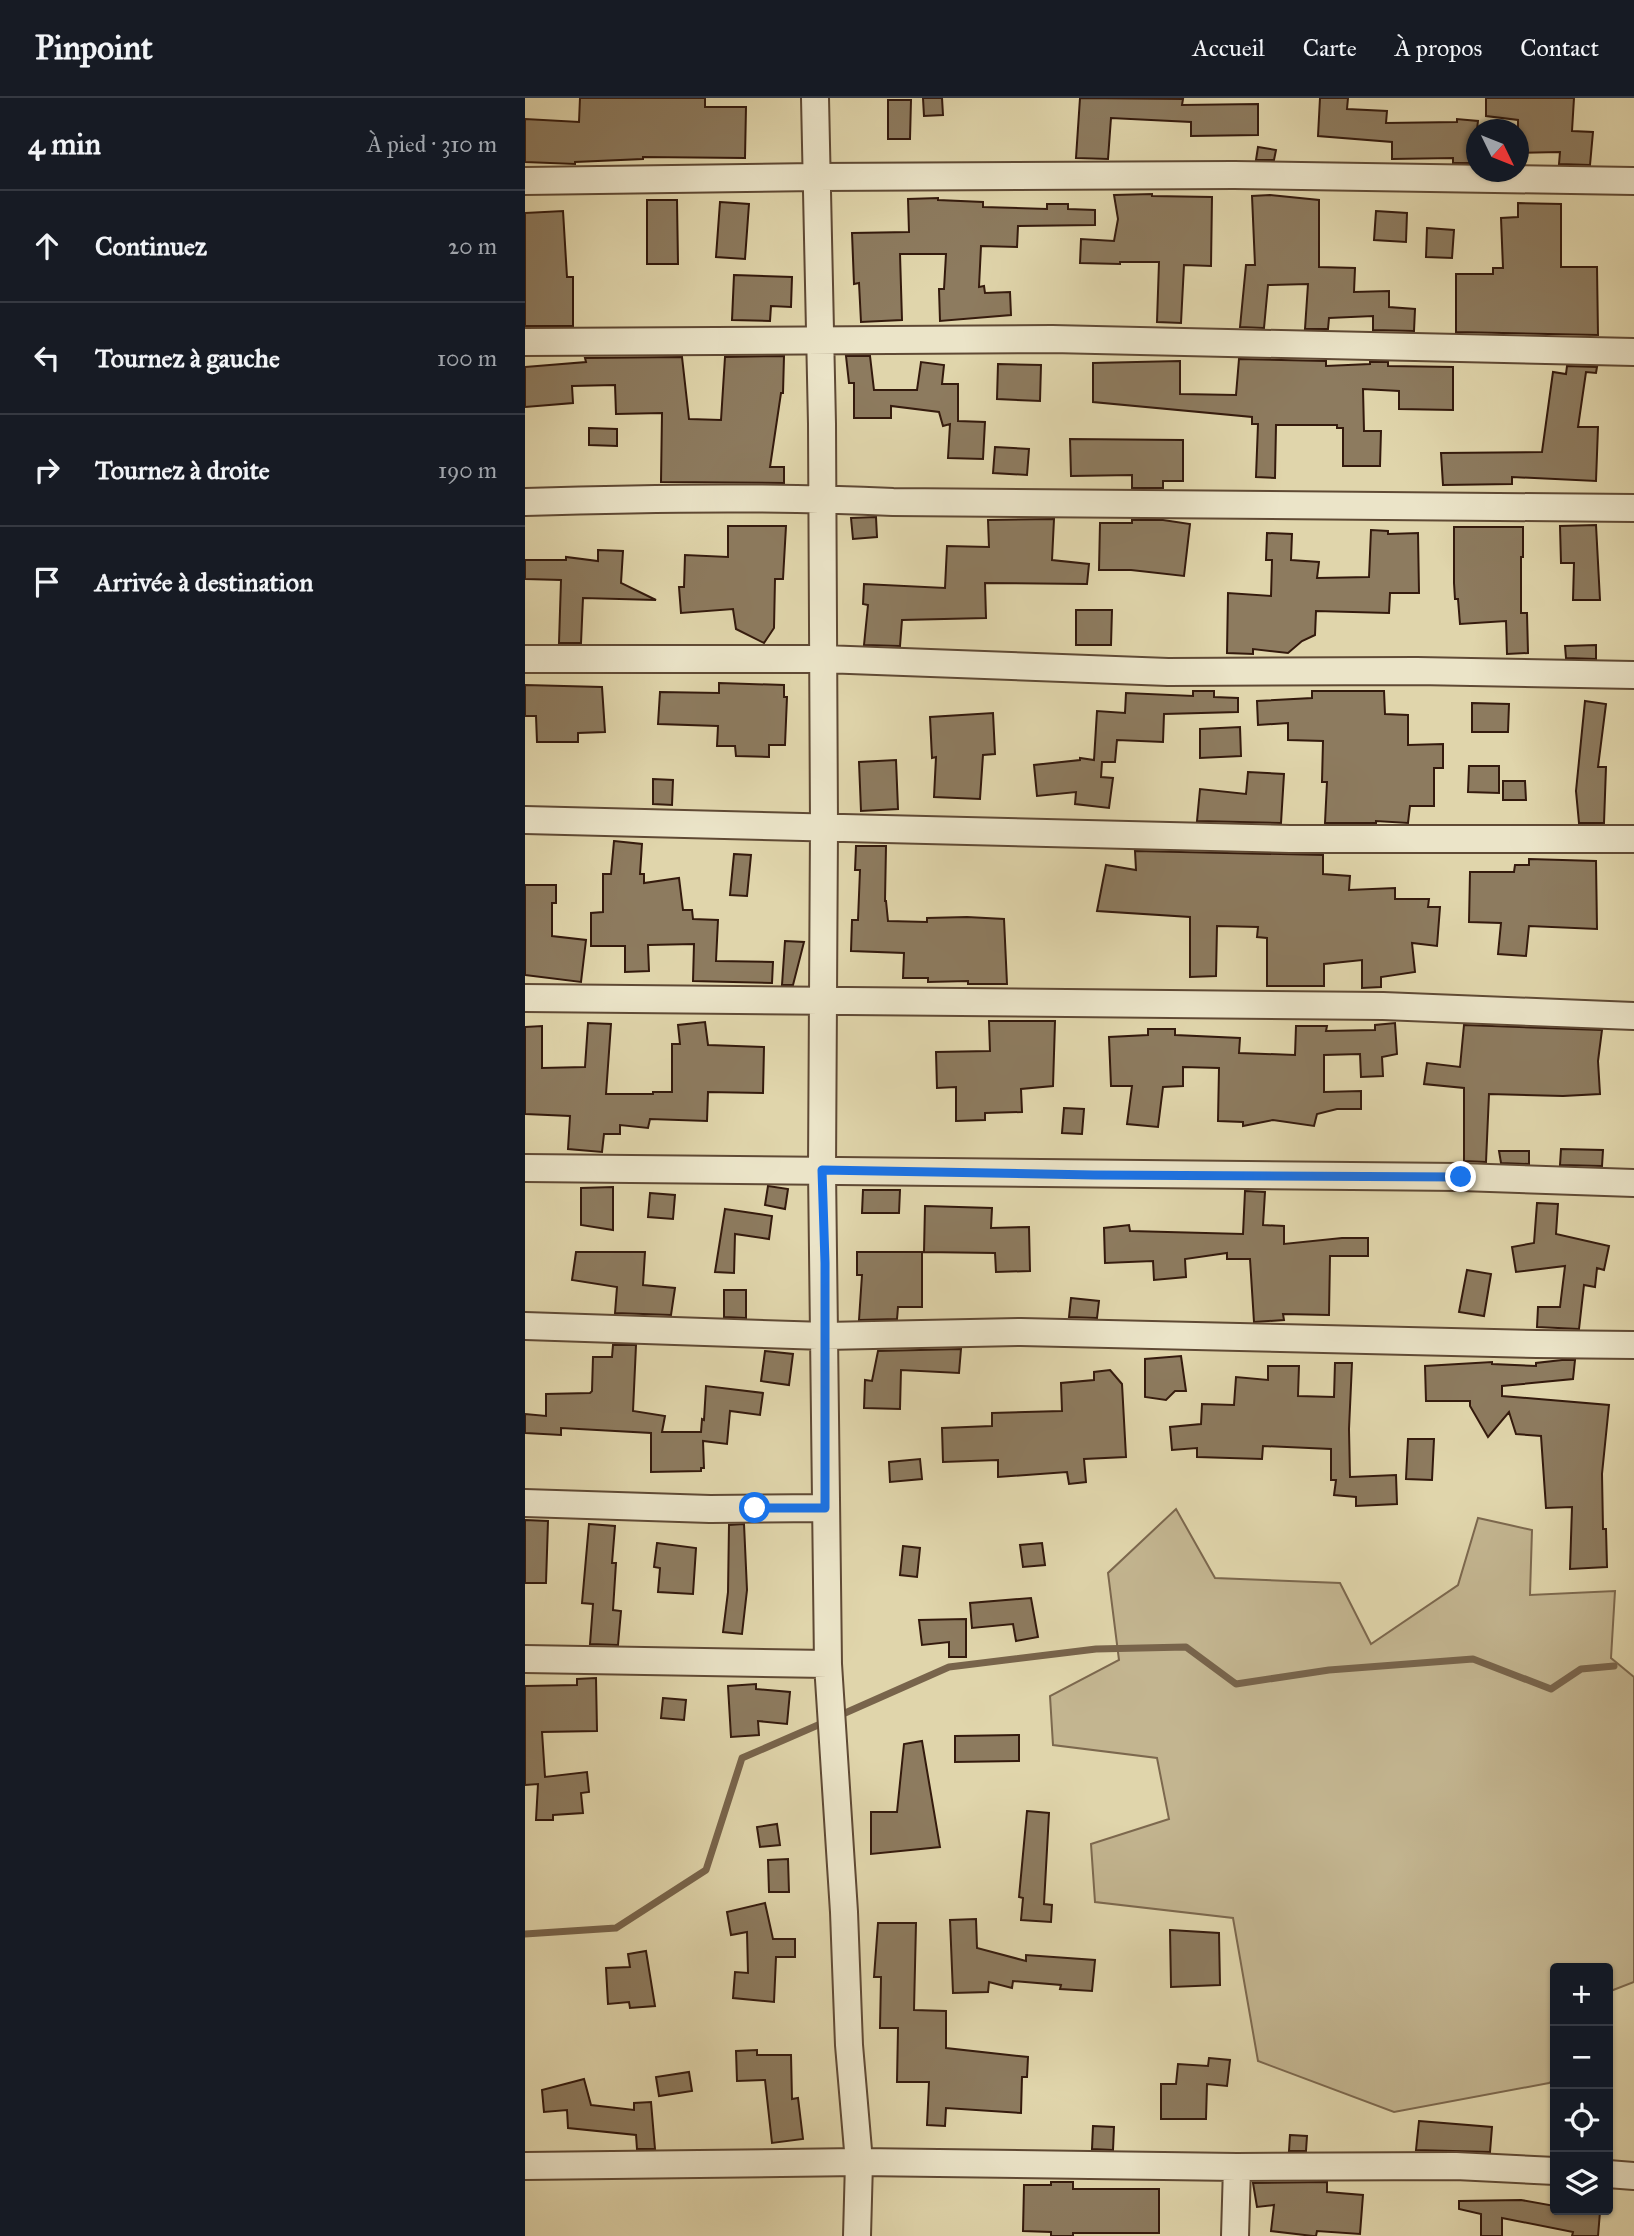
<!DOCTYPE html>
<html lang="fr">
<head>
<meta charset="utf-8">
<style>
  :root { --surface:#171b24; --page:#242831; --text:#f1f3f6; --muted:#9ea1a6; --line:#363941 }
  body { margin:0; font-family:"IM FELL Great Primer",serif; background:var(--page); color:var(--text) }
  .controls { position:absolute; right:21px; bottom:21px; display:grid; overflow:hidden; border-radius:7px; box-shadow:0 2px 5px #0004 }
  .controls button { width:63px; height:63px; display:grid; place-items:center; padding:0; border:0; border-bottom:2px solid var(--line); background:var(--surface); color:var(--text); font:35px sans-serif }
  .compass { position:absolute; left:941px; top:21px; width:63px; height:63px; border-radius:50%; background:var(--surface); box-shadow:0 2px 5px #0004; rotate:133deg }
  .stop { position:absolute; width:21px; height:21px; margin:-16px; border:5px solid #1a73e8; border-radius:50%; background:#fff }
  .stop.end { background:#1a73e8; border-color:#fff; box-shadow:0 2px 7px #0008 }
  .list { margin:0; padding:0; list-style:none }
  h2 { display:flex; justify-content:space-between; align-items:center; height:91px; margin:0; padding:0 28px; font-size:30px }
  h2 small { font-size:23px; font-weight:400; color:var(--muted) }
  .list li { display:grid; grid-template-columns:46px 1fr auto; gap:21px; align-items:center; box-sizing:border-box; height:112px; padding:0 28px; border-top:2px solid var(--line) }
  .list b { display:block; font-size:26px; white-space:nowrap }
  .list em { font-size:23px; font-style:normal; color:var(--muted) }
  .icon { flex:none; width:38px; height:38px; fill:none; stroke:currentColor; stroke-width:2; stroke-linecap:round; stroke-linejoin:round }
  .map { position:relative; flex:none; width:1109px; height:2138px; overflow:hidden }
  header { display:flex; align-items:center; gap:42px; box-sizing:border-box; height:98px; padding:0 35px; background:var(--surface); border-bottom:2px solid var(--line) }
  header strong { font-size:33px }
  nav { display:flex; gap:38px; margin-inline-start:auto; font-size:24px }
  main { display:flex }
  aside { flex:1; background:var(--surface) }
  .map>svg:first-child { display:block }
</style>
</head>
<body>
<header>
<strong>Pinpoint</strong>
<nav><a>Accueil</a><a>Carte</a><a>À propos</a><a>Contact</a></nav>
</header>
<main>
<aside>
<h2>4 min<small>À pied · 310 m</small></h2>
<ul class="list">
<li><svg class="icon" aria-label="ahead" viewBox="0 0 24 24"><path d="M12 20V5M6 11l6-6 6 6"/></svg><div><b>Continuez</b></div><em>20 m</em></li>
<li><svg class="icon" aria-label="left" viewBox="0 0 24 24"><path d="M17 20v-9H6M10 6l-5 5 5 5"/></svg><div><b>Tournez à gauche</b></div><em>100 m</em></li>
<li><svg class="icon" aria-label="right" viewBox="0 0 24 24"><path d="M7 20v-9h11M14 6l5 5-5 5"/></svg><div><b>Tournez à droite</b></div><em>190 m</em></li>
<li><svg class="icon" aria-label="arrive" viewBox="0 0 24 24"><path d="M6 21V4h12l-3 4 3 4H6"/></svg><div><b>Arrivée à destination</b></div></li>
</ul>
</aside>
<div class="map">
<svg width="1109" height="2138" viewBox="0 0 1109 2138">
  <rect width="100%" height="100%" fill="#e0d5ab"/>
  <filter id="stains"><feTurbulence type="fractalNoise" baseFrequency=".00286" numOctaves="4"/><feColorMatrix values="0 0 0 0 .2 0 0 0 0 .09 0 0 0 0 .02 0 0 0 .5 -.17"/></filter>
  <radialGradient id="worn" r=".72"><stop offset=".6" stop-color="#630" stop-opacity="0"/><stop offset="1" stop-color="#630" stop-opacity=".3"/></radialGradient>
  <path fill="#c3b590" stroke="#7c684e" stroke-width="2" d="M651,1411L690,1480L815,1485L846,1546L933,1487L953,1420L1007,1432L1005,1497L1090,1493L1086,1560L1109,1579V1884L1083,1894V1954V1870H1030V1982L1024,1985L869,2014L733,1963L708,1820L570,1804L566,1746L644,1721L632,1660L528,1647L525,1598L594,1562L583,1475Z"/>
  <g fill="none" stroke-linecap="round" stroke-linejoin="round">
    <path stroke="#78644b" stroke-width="7" d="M311,1619L424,1569L571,1551L661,1549L711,1586L804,1572L948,1561L1026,1591L1056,1571L1089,1568
      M0,1836L91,1830L181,1772L217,1660L300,1624"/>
  </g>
  <path fill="#8d7b5f" stroke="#341a0d" stroke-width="2" d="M55,0H180V9H221L220,60L118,59V61L50,64V66L0,64V21L54,24Z
    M398,0H417L418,17L399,18Z
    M555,0L658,1L657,7L733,6V37L666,38V24L586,20L583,61L551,60Z
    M795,0H823L822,11L862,13L861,25L932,24V21L953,23L948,65H928V60L867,61V44L793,38Z
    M961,0H1049L1047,33L1068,34L1065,67L1034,66L1035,54L993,55V22L961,18Z
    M363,2H386L385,41H363Z
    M733,49L751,52L749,62H731Z
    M627,96V98L687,99L686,168L659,167L656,225L632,224L634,164H595V166L555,165L556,141L589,143L593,121L589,97Z
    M745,97L794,102V169L830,170L829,194L864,193V209L890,211L889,233L848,232V218L804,220L803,231H780L783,186L743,187L739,230L715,229L721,167H730L727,98Z
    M413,100V102L458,104V109L522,111V106H543V111L570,112V127L493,128L492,149L456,148L454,189L459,188L460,195L485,194L486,217L415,223L414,191H419L421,156H375L377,222L336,224L334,185L329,186L327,135L384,134L383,101Z
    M122,102H152L153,166H122Z
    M195,104L224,106L220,161L191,159Z
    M993,105L1036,106V169H1072L1073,237L931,234V176H968V170H978L976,120L993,119Z
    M38,113L42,179H48V228H0V115Z
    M851,113L882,115L881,144L849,142Z
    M902,130L929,132L927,160L901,159Z
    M209,177L267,179L266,209L246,208L245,223L207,222Z
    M259,258L258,295H256L245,369H259V385L136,384L137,315L91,316L90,287L47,288L48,305L0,309V269L61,264L60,260L157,259L164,321L196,322L200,259Z
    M321,258H345L349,292H392L396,264L419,267L417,286H433V323L460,324L458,361L423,360L425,326L418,328L414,314L366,308V320H329V285H324Z
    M714,261L801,263V268L845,266V264H863V268L928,269V312L874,311V293L838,291L839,333H856L855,368H818V330H812V327H751L750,380L731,379L733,326H727V319L568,304V265L655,263V296L711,297Z
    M473,266L516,267L515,303L472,301Z
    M1042,268L1072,269L1071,275L1061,274L1053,329H1073L1071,383L987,379V386L918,387L916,355L1017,354L1028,274L1041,276Z
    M64,330L92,331V348L64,347Z
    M545,341L658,342V383H638V390H607V377L546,378Z
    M470,349L504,351L502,377L468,375Z
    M351,419L352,439L328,441L326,420Z
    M529,421L527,462L564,466L562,486L460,485L461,520L377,522L375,548L339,547L343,507L338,506L339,486L420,490L422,448L464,449L463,422Z
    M607,422H638L665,426L659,478L606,472H574L575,425H607Z
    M1071,427L1075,502H1048L1049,465H1036L1035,428Z
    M203,428H261L258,481H250L249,530L239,545L211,531L208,511L156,515L154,489H159L160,457L203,459Z
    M929,429H998V459H996V515H1002L1003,555L982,556L981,523L935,526L933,501H930L929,485Z
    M846,432L863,433V436L893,435L894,495H865L864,515L791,513L790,537L777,543L763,555L728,551V556L702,555L703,495L746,498L747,462H741L742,435L767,436L766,462L794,464L792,480L844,479Z
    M73,452L98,453L96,485L131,502L58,500L56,545H34L36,482L0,481V462H41V459L73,463Z
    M551,512H587L586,547H551Z
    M1071,547V561L1041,560L1040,548Z
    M194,585L259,587V599H262L260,647H244V659L211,658L210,648H192L193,628L133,626L135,594L194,595Z
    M0,587L77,589L80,634L53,635V644H12L11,618H0Z
    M668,593H689V599L713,600V614L639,616L638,644L592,642L590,664H577L576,679L588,680L584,710L550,706L551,694L512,698L509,667L555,662V660L569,662L572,613L600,615L601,595L668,598Z
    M787,593H859L860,616L883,617V647L918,646V670H909V708H885L883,725L851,723V725H800L802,684H797L798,643L763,642V625L733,627L732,603L787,600Z
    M1060,603L1081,606L1073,669H1081L1079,725H1054L1051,693Z
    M947,605L984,606L983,634H947Z
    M468,615L470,656L458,657L455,701L409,699L411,659L407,660L405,619Z
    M715,629L716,658L675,660V631Z
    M371,662L373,711L336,713L334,664Z
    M944,668H974V695L943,694Z
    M723,674L759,676L756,725L672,723L675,691L721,696Z
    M128,681L148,682L147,707L128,706Z
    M978,683H1000L1001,702H978Z
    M89,743L117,746L115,776H119V785L154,780L158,812H167L168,821L193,822L191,863L248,864L247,885L168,883L169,846L123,847L124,873L100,874V848H66V815L78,814V776H86Z
    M331,748H361L360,803H361L363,823L402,824V820L442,819L479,821L482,886H443V883L403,884V880H378L379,855L326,853L327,822H333L335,772H330Z
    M610,753L798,757V776L825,778L824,792L870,790V801H904L903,809H915L912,848L887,845L890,874L856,879V889L837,890V862L799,866V888H742V840L732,839L733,829L692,828L691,878L665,879V819L572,813L581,767L611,772Z
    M209,756L226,757L222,798L205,797Z
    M1004,761L1071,763L1072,831L1004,828L1001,858L973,856L976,825L944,824L945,774H989L990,767H1004Z
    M0,787H31V805H27V838L61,842L56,884L0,877Z
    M260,843L279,844L268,887H257Z
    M464,923H530L528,988L496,991L497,1014L460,1015V1022L431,1023V989L412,990L411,954L465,953Z
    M180,924L183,947L239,949L238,995L183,994L182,1023L125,1021L123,1030L95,1027V1036H79L77,1054L43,1051L45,1018L0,1016V929L17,928V970L60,969L63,925L86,926L81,996H128V994H147V946H155L153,927Z
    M870,925L872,956L857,959L858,978L836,979L835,956L799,957V994L836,993V1011H812L792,1016L789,1028L748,1022L718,1028V1024L693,1023L694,970L658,969V988L638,989L633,1029L602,1026L607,988H586L584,939L623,937V931H650V937L715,940L714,955L770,957L771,928H802L801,933L850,932V927Z
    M939,927L1077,932L1073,963L1075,996L1038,998L964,996L961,1064L939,1063V990L899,986L902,965L935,969Z
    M539,1010L559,1011L557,1036L537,1035Z
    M1036,1051L1078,1052L1077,1068L1035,1067Z
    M974,1053H1004V1066L976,1065Z
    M243,1088L263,1091L260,1111L240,1107Z
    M88,1089V1132L56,1127V1090Z
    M338,1092H375L374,1115H337Z
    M720,1093L740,1094L738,1127L759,1128V1146L817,1140H843V1158H805L804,1217L758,1216L759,1222L729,1224L725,1161H702V1155L660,1161L661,1179L629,1182L628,1163L580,1165L579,1130L604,1127L605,1133L718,1136Z
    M125,1095L150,1097L148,1121L123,1119Z
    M1012,1105L1033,1106L1031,1136L1084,1148L1079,1172L1072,1170L1070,1189L1059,1187L1054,1231L1012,1229L1013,1209H1035L1040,1168L991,1174L987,1149L1009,1145Z
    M400,1108L467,1110L466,1130L504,1129L505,1173L471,1174L470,1155L399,1154Z
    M200,1111L247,1118L244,1141L210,1136L209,1175L190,1174Z
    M51,1154H120L118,1187L150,1190L146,1217L90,1215L92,1189L47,1182Z
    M332,1154H397V1209H373L372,1221L334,1222L337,1177H332Z
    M942,1172L966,1176L959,1218L934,1214Z
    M199,1192H221V1220L199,1219Z
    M546,1200L574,1203L572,1220L544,1219Z
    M88,1247H111L108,1313L140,1318L137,1334H176L177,1321L179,1322L181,1288L238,1295L235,1317L205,1313L202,1346L178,1343L179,1370H176V1373L126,1374V1335L36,1330V1337L0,1335V1316L21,1318V1296L65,1295L67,1293L68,1259H87Z
    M436,1251L434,1275L376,1272L375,1311L339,1310L340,1282L347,1283L353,1253Z
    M240,1253L268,1256L264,1287L236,1283Z
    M656,1258L661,1293H650L641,1302L620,1299V1261Z
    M1037,1262H1050L1048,1281L977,1288V1298L1084,1307L1077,1376L1078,1431H1081L1082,1469L1045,1471L1047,1409L1021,1410L1016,1338L991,1336L984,1314L963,1339L945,1308V1303H901L900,1268L967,1264V1266L1011,1268V1265Z
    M810,1265H827L824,1331L825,1379L871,1377L872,1406L831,1408V1399L809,1397L811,1382H806V1351L738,1348L737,1361L672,1359V1350L647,1352L645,1329L676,1326L677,1306L709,1307L711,1279L743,1282V1268H774L773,1298L809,1299Z
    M585,1272L597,1286L601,1359L559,1361L561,1384L544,1386L542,1374L473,1379V1362L418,1364L417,1330L467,1328V1315L537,1313L536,1285L569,1282V1274Z
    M883,1341H909L907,1382L881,1381Z
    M395,1361L397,1381L365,1384L364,1364Z
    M0,1422L23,1423L21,1485H0Z
    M64,1426L90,1428L87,1465H91L88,1512L96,1513L93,1547L65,1546L68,1506L57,1505Z
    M219,1426L222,1492L217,1536L198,1534L203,1494L204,1427Z
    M132,1445L171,1450L168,1496L133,1494L135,1470L129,1469Z
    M517,1445L520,1467L498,1469L495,1447Z
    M378,1448L395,1450L392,1479L375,1477Z
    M506,1500L513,1539L491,1543L488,1526L447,1530L445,1505Z
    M441,1521V1559H424V1544L397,1547L394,1522Z
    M71,1580L72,1633L17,1634L20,1679L62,1674L64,1694L56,1695L58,1715L28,1717V1722H11L13,1686L0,1687V1588L52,1587V1581Z
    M231,1586V1591L265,1594L262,1626L233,1623L234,1637L206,1639L203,1588Z
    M138,1600L161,1602L159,1622L136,1620Z
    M494,1637V1663L430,1664V1638Z
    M397,1643L415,1749L346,1756V1714H372L379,1646Z
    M502,1713L524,1715L519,1806L527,1807L526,1824L496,1822L498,1800L494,1799Z
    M252,1726L255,1747L235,1749L232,1729Z
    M263,1761L264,1794H244L243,1762Z
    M240,1805L248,1841H270V1859H251L249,1904L208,1900L210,1874L223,1875L222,1834L206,1837L202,1814Z
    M451,1821L452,1850L501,1863V1857L570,1862L567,1893L535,1891L536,1887L488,1883L487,1890L464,1884L463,1894L428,1895L425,1822Z
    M353,1825H391L389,1912L421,1913V1950L503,1959L502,1979H497L496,2015L421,2010L420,2028L402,2027L404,1984H372L373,1930H355L356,1879H349Z
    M645,1832L694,1835L695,1887L646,1889Z
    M121,1853L130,1908L105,1910L104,1904L83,1906L81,1870L105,1869L103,1856Z
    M232,1952V1957H266L267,2001L273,2000L278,2041L247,2045L240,1982L212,1983L211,1953Z
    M684,1960L705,1962L702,1988L682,1986L681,2021H636V1986H651L653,1966L683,1968Z
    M164,1974L167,1993L134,1998L131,1979Z
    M59,1981L66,2007L109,2012V2005L126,2004L130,2051H112L111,2037L43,2030L42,2012L19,2014L17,1992Z
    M894,2023L967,2029L965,2054L891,2052Z
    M568,2028L589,2029L588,2052L567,2051Z
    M765,2037L782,2038L781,2053H764Z
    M526,2084H548V2091H634V2135H548V2138H526V2134L498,2133L499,2087H526Z
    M802,2084V2094L838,2097L835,2136L792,2133L791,2138H788L746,2133L749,2107L732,2109L728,2085Z
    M996,2102L1030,2108V2112L1075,2114L1073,2138H1047L1048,2134L977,2120V2138H956V2116L934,2111V2103Z"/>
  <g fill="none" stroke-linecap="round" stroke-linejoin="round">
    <defs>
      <path id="street" d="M290,0L297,326L299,729L297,1072L303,1566L319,1814L324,1947L334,2064L332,2138
        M0,83L291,79L709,77L1109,83
        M0,244L527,241L1109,254
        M0,404C123,400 245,398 368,404L1109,410
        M0,561H298L643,574L892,573L1109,577
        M0,722L765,741H1109
        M0,900L858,908L1109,918
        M0,1070L936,1079L1109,1085
        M0,1228L300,1238L496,1234L1012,1246L1109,1247
        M0,1405L185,1411L300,1410
        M0,1561L303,1566
        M0,2068L334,2064L712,2069L931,2068L1030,2073
        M1083,2076L1109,2078
        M710,2138L712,2069"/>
    </defs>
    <use href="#street" stroke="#5f4934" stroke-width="30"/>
    <use href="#street" stroke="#ebe4c8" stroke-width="26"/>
  </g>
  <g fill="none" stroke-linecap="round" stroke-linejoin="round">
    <path stroke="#1a73e8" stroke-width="9" d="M230,1410H300V1165L297,1072L569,1077L936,1079"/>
  </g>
  <rect width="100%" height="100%" filter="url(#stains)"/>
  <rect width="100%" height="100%" fill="url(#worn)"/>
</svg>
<div class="controls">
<button>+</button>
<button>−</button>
<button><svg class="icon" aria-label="locate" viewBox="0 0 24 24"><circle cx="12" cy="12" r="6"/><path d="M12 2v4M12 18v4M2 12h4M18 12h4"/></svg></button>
<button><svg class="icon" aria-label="layers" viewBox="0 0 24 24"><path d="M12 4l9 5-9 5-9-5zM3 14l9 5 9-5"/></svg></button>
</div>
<svg class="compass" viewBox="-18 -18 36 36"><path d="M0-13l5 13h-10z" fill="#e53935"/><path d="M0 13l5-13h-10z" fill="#9ea1a6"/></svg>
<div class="stop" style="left:230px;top:1410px"></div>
<div class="stop end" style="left:936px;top:1079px"></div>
</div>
</main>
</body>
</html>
